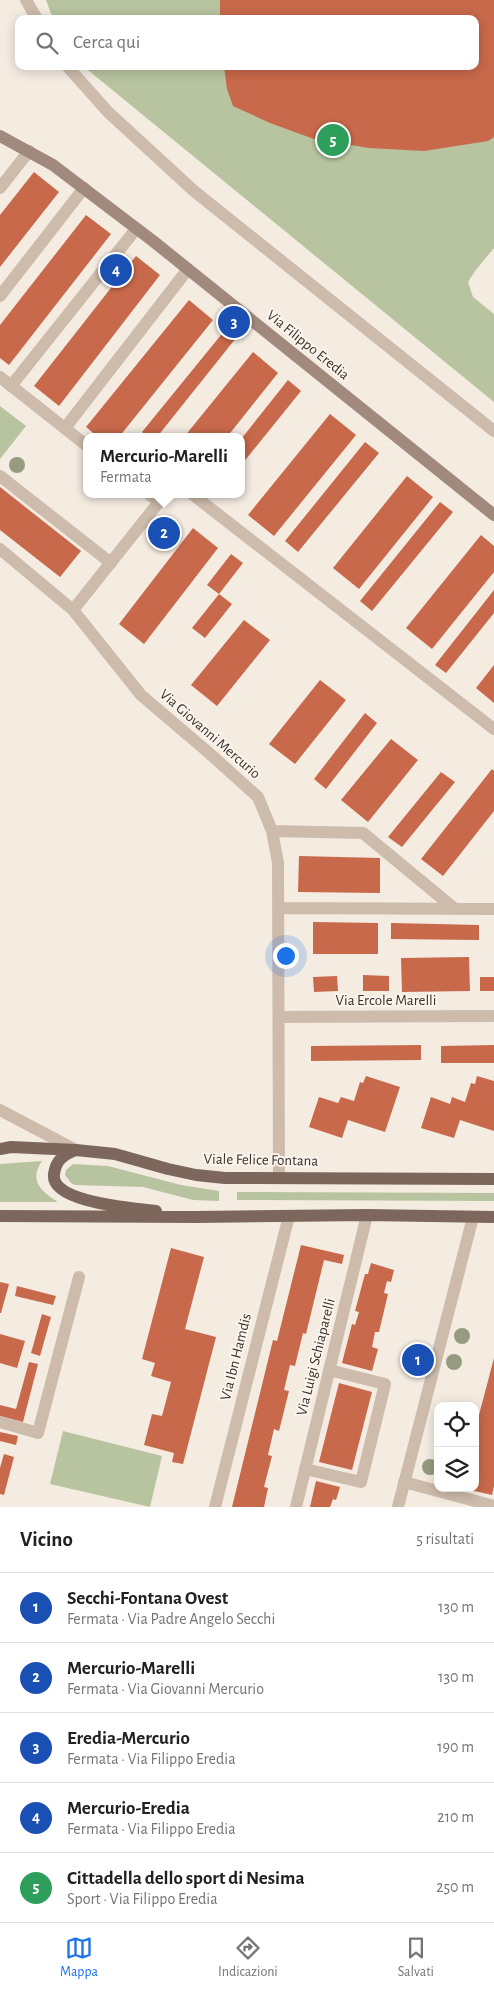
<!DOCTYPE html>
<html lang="it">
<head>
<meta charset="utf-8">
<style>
  :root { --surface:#fff; --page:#f2f2f2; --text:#202124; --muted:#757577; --line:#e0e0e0; --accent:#1a73e8 }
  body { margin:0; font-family:"Alegreya Sans",sans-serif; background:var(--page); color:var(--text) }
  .controls { position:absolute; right:15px; bottom:15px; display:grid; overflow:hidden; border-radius:10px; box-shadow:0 2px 12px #0003 }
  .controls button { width:45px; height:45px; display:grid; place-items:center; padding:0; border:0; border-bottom:1px solid var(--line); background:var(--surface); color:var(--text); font:25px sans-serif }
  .you { position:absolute; left:285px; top:955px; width:18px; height:18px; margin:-12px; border:4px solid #fff; border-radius:50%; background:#1a73e8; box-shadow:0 0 0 8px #1a73e833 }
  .badge { display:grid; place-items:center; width:32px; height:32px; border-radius:50%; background:var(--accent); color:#fff; font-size:16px; font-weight:700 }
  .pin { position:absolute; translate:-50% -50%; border:2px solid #fff; box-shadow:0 1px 5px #0006 }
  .popup { position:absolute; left:83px; top:433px; width:162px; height:65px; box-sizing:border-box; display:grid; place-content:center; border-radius:10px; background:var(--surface); filter:drop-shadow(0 1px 4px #0005); font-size:16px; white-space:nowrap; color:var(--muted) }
  .popup b { font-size:19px; color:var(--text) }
  .popup::after { content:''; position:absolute; left:50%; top:100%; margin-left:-10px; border:10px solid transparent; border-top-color:var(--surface) }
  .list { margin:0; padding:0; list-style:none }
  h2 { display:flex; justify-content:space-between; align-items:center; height:65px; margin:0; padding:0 20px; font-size:21px }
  h2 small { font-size:16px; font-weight:400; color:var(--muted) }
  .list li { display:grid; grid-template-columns:32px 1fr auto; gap:15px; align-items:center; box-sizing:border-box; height:70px; padding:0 20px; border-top:1px solid var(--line) }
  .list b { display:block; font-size:19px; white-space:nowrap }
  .list p { margin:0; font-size:16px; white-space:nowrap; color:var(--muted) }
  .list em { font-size:16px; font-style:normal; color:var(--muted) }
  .icon { flex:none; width:28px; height:28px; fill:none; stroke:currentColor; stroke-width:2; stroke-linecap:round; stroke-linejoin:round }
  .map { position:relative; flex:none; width:494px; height:1507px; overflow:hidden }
  .search { position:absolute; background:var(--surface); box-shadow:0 2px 12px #0003; left:15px; right:15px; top:15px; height:55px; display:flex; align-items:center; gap:12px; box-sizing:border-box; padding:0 18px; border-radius:10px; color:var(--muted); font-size:19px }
  .sheet { height:415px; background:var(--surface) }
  nav { display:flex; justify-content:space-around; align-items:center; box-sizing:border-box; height:70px; border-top:1px solid var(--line); background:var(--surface); font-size:14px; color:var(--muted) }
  nav a { display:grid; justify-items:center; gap:2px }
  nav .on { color:var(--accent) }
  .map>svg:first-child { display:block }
</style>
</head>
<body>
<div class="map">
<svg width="494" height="1507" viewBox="0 0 494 1507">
  <rect width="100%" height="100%" fill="#f4ebe1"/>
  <path fill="#b8c4a0" d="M46,0H494V248L475,271L468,282L473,297L494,314V402L83,66H475V19H53Z
    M0,406L26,426L0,459Z
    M42,1161C28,1181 42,1192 58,1202H0V1164Z
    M73,1164L108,1166L181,1185L219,1191V1201L193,1200L143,1187L75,1185L71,1183L65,1175L66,1170Z
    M237,1192L494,1193V1201L237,1200Z
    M63,1431L162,1456L150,1507L50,1484Z"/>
  <path fill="#c8694b" d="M220,0H494V137L488,141L424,151L369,148L314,139L270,123L233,106L227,89L224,66H475V19H220Z
    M34,172L59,192L0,267V215Z
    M86,215L111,234L9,365L0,358V325Z
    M136,256L160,275L59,406L34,386Z
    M189,300L213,320L119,437H98L86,427Z
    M225,330L236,338L157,437H148L142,432Z
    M253,352L278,373L227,437H184Z
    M288,380L301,391L242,464V438Z
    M330,414L356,435L274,536L248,515Z
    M365,442L379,453L298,552L285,541Z
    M407,476L433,497L359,589L333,568Z
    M0,487L81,551L60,577L0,530Z
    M440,502L453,512L372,611L360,601Z
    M193,528L218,548L144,644L119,624Z
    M481,535L494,546V572L432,649L406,628Z
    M231,554L243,563L219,594L207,585Z
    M494,590V613L446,673L435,665Z
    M219,594L232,604L205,638L192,628Z
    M244,620L270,640L217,706L191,685Z
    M494,665V703L476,688Z
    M320,680L346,700L295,764L269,744Z
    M365,713L377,723L326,789L314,779Z
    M391,739L418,760L368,822L341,800Z
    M492,769L494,771V811L443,876L421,859Z
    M441,772L455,782L402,847L388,837Z
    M299,856L380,858V893L298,892Z
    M313,922L378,923V954H313Z
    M391,923L479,925V940L391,939Z
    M469,957L470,991L402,992L401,958Z
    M363,975L389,976V991H363Z
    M337,976L338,991L314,992L313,977Z
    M480,977H494V991H480Z
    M421,1045V1060L311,1061V1046Z
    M494,1045V1063H441V1046Z
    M366,1076L400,1087L385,1132L348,1120L342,1138L309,1127L319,1097L338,1103L341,1097L354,1101L360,1082L363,1083Z
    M477,1076L494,1081V1131L460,1120L454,1138L421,1128L431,1097L450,1104L452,1097L465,1102L471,1083L475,1084Z
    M301,1245L344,1255L342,1264L324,1260L306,1334L303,1333L295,1366L290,1365L284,1390L289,1391L279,1431L274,1429L268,1455L272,1456L264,1487L268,1488L264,1507H232L273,1340L277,1341Z
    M171,1248L204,1257L185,1329L216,1337L183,1464L172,1462L174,1453L144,1445L152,1414L162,1416L171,1382L151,1376L155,1363L142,1359Z
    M371,1263L394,1270L391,1282L387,1281L384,1293L388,1294L379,1332H375L372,1347L378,1349L372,1371L342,1363L352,1324L355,1325L359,1312L355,1311L365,1274H368Z
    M0,1282L9,1284L1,1313H0Z
    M17,1286L56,1296L53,1305L15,1296Z
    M42,1314L51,1317L40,1356L31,1353Z
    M0,1334L25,1341L17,1368L0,1363Z
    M494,1358V1486L492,1495L466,1489L475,1488V1430Z
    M29,1362L38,1364L23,1422L0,1416V1405L16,1409Z
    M339,1383L372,1392L352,1470L319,1462Z
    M0,1432L18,1436L16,1445L0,1441Z
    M4,1454L14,1457L4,1495L0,1494V1468Z
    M316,1481L340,1487L336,1500L333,1499L330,1507H310Z"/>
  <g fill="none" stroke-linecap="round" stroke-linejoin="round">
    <path stroke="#cdbbac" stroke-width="12" d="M0,377L86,445
      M0,476L111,563
      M149,494L159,502L164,494
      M192,494L494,729
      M0,1110L76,1150
      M0,1422L38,1433L79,1277
      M305,1469L361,1482L385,1384L329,1370"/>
    <path stroke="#cdbbac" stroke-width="12" d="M26,0L37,19
      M67,66L108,112L194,191L494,431
      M0,188L29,151
      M0,296L84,188
      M11,386L136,229
      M65,428L188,269
      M0,549L73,610L141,695L209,753L258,797L272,831L278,863L279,1178
      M73,610L159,502
      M272,831L363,833L455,909
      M279,908L494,909
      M279,1017L494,1016
      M404,1482L494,1506
      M215,1507L289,1216
      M296,1507L367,1215
      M398,1507L473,1217"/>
    <path stroke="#a18a7d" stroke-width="12" d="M0,136L53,165L153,241L494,515"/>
    <path stroke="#7d675c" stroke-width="12" d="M0,1149L11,1147L76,1150L115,1154L168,1169L196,1175L225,1178L494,1179
      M76,1150C63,1155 56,1160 54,1174C50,1203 135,1208 156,1211
      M0,1216L196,1217L367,1215L494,1217"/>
  </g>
  <g fill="#969b7f">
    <circle cx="17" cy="465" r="8"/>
    <circle cx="462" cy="1336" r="8"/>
    <circle cx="454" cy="1362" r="8"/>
    <circle cx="430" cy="1467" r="8"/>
  </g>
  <g text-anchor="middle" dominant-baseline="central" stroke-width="4" stroke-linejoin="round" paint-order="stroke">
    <g font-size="15" fill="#3b302b" stroke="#fbf5ee">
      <text transform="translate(308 345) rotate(39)">Via Filippo Eredia</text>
      <text transform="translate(210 734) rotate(41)">Via Giovanni Mercurio</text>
      <text x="386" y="1000">Via Ercole Marelli</text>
      <text transform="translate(261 1160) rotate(1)">Viale Felice Fontana</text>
      <text transform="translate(236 1357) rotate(-76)">Via Ibn Hamdis</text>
      <text transform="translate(316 1357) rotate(-76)">Via Luigi Schiaparelli</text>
    </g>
  </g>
</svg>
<div class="controls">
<button><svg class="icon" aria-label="locate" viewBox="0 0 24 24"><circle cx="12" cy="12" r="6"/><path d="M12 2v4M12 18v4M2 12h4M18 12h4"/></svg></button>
<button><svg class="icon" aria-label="layers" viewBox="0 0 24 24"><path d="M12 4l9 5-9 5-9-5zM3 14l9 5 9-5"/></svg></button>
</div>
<div class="you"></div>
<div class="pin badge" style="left:418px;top:1360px;background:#1a4fb4">1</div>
<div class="pin badge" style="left:164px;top:533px;background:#1a4fb4">2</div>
<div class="popup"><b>Mercurio-Marelli</b>Fermata</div>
<div class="pin badge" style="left:234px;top:322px;background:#1a4fb4">3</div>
<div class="pin badge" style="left:116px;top:270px;background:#1a4fb4">4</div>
<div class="pin badge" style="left:333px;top:140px;background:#2e9e5b">5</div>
<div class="search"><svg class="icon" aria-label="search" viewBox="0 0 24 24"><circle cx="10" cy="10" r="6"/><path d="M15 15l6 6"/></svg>Cerca qui</div>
</div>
<section class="sheet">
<h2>Vicino<small>5 risultati</small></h2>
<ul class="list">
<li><span class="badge" style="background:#1a4fb4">1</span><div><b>Secchi-Fontana Ovest</b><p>Fermata · Via Padre Angelo Secchi</p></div><em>130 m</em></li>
<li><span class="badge" style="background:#1a4fb4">2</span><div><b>Mercurio-Marelli</b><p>Fermata · Via Giovanni Mercurio</p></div><em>130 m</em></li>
<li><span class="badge" style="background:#1a4fb4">3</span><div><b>Eredia-Mercurio</b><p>Fermata · Via Filippo Eredia</p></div><em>190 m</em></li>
<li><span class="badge" style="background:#1a4fb4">4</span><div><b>Mercurio-Eredia</b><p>Fermata · Via Filippo Eredia</p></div><em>210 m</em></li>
<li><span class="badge" style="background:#2e9e5b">5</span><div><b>Cittadella dello sport di Nesima</b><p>Sport · Via Filippo Eredia</p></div><em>250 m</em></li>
</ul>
</section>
<nav>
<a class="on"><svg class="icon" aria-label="map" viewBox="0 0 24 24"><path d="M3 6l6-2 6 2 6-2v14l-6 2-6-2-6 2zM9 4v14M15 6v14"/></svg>Mappa</a>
<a><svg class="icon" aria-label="directions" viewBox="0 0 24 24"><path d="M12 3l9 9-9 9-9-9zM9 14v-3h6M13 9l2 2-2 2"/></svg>Indicazioni</a>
<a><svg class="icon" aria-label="saved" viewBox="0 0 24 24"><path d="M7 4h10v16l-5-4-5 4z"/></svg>Salvati</a>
</nav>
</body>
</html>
